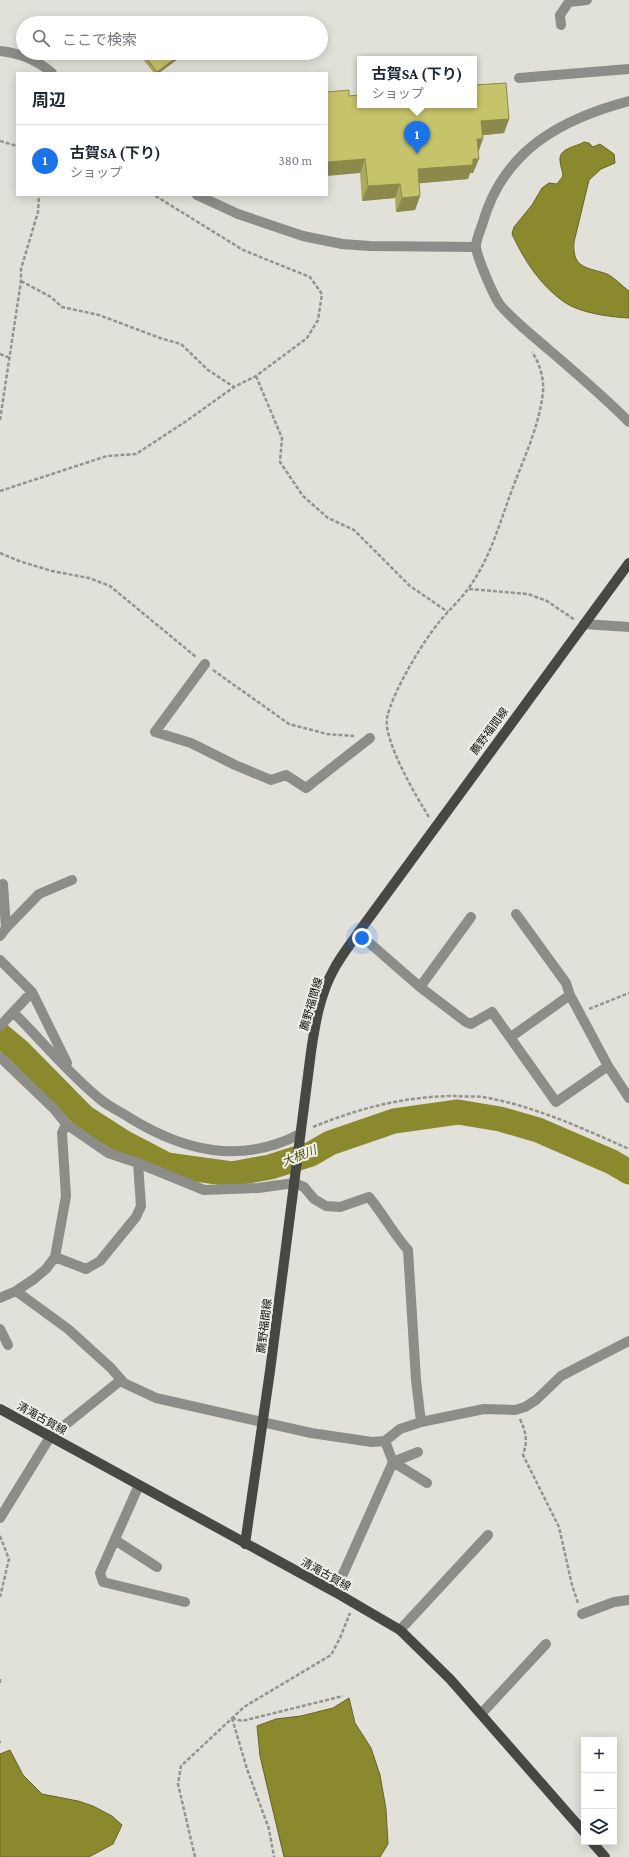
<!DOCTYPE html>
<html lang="ja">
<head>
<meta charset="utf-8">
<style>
  :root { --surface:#fff; --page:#f6f6f7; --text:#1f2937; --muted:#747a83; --line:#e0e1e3; --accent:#1a73e8 }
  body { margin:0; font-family:"Crimson Pro","Noto Sans JP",serif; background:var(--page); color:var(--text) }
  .controls { position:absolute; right:12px; bottom:12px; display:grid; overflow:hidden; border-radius:0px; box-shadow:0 2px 10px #0003 }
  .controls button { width:36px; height:36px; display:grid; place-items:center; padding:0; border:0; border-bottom:1px solid var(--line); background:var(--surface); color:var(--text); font:20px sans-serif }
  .you { position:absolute; left:362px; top:938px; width:14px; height:14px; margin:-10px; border:3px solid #fff; border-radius:50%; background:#1a73e8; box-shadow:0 0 0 6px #1a73e833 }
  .badge { display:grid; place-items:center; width:26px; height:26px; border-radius:50%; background:var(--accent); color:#fff; font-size:13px; font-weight:700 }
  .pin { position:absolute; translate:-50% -33px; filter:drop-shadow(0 1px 2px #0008) }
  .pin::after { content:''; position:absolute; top:21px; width:14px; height:12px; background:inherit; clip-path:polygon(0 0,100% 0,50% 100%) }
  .popup { position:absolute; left:357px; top:56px; width:120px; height:52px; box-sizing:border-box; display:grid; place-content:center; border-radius:0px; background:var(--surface); filter:drop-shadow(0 1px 3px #0005); font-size:13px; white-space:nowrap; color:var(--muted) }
  .popup b { font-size:15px; color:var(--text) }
  .popup::after { content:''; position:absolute; left:50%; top:100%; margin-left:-8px; border:8px solid transparent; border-top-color:var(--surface) }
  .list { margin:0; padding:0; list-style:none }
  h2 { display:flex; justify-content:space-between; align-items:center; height:52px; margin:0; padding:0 16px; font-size:17px }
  h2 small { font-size:13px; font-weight:400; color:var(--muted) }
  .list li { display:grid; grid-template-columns:26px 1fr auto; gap:12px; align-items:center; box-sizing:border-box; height:72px; padding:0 16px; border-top:1px solid var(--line) }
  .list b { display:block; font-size:15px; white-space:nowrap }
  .list p { margin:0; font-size:13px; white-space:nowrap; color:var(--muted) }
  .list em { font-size:13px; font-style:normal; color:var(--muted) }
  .icon { flex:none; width:22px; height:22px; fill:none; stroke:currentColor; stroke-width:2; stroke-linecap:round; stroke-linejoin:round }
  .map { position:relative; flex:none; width:629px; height:1857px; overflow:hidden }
  .search { position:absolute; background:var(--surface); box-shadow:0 2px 10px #0003; left:16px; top:16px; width:312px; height:44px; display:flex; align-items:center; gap:10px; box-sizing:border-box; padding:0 14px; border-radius:22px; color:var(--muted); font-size:15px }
  .panel { position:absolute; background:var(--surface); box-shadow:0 2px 10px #0003; left:16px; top:72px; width:312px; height:124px; border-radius:0px }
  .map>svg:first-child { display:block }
</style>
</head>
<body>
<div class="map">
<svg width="629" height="1857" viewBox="0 0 629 1857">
  <rect width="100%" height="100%" fill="#e1e1da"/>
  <path fill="#8b892d" stroke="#666423" d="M584,142L589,143L593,147L600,144L614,154L615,163L601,169L589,180L574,242C572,269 587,267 607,274C614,277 622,286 629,291V318C610,317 580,313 564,302C540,285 524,260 512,234L514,227L532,205L542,188L549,183L557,184L563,176C563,171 560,166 560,160C559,148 576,147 584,142Z
    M349,1698L355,1723L371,1748L380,1775L386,1809L388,1844L380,1857H284L260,1756L257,1726L276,1719L301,1716L333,1708Z
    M10,1750L23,1775L42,1794L78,1801L93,1806L112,1816L122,1825L113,1844L89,1857H0V1754Z"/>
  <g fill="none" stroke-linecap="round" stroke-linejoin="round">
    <path stroke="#8b892d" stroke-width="25" d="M0,1035L19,1051L84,1117L123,1142L167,1165L232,1174L270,1167L311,1154L330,1143L394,1121L458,1112L500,1119L538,1130L612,1162L629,1172"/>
    <path stroke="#94948f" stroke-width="2.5" stroke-dasharray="4 2" stroke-linecap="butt" d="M0,141L17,146
      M21,281L51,297L62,307L99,315L160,338L181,344L208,370L234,387
      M0,354L10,358
      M256,376L282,438L280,462L303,496L328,518L354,530L410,586L448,612
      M0,420L21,281V269L38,212L39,195
      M0,491L107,456L136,454L185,422L234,387L256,376L307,338L318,320L322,294L310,277L243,250L154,195
      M0,553L19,561L52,571L89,578L110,586L196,657
      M469,589L528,594L547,601L575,620
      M213,670L289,724L327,734L354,736
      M429,817C417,798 383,740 387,718C392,693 423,641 440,621C449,610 460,600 468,589C488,562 498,529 509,498C521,464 539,429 543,392C544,378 540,364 532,352
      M589,1009L629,993
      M313,1127C359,1108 406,1096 455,1096C464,1097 474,1096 483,1097C534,1106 582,1128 629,1149
      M520,1419C526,1433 528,1440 523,1455L559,1527L572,1585L578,1603
      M0,1536L9,1559L0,1597
      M0,1679V1685
      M232,1718L247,1769L269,1829L274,1857
      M232,1718L242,1721L343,1696
      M0,1742H1
      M195,1857L178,1784L181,1766L244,1707L331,1655L340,1638L350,1613"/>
    <path stroke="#8c8c89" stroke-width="10" d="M561,25L560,15L569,2L587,0
      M0,51C20,53 37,60 52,73
      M519,78L629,69
      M629,101C561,119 504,150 483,222C481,229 475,241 476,248C478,259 494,298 501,306C515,322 532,335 548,349C576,373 603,396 629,422
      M197,195L238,214L303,236L342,244L370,246L476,247
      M584,624L629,627
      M205,664L155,732L191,743L235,765L271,780L286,775L306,788L370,738
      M3,884L6,928
      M516,914L566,983L570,995
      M358,933L420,987L466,1022L471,1024L492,1012L556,1102L608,1066
      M0,936L6,928L39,894L72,880
      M0,960L32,992L67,1063
      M420,987L471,917
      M13,1012C42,1041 69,1074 101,1100C110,1107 121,1112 130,1118C184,1151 240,1165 300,1134
      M0,1026L32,992
      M511,1037L570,995L608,1066L629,1098
      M0,1057L54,1109L66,1124L108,1153L138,1163L204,1190L258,1188L294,1183L304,1187L314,1199L326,1206L340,1207L369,1197C383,1214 393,1233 408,1250L416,1380L421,1422
      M55,1257L86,1269L100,1261L136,1217L141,1206L138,1163
      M16,1291L68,1329L111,1368L124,1383L156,1398L311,1433L372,1442L385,1441L400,1429L421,1422L484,1409L515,1410L525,1407L536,1400L561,1376L629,1341
      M0,1298L16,1291L34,1279L46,1269L55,1257L66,1196L62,1133L66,1124
      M0,1329L8,1345
      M393,1462L427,1483
      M393,1462L418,1452
      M139,1485L100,1573L103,1582L185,1602
      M0,1518L50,1437L121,1380
      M115,1540L157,1567
      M335,1592L393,1462L385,1441
      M582,1614L614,1602L629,1600
      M400,1630L488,1535
      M481,1714L546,1644"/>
    <path stroke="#484843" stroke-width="10" d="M0,1409L335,1592L400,1630L450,1679L584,1832
      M245,1544L270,1371L311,1052C315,1024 320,994 334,969C341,956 350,945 358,933L629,563
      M592,1842L605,1857"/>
  </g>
  <path fill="#aaa95c" d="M138,53H186L159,73H154Z
    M349,96L509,119L504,133L483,135L473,173H470L468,179L419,183L420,196L415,210L396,212L395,198L362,201L360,173Z"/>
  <path fill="#8b894b" d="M182,53H186L159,73H157V72Z
    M509,119L504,133L476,136L481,121Z
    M477,139H483L478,153Z
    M365,159L360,173L327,176V162Z
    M473,159H479L473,173H470L468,179L412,184L418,169Z
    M400,184L395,198L362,201L368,186Z
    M420,196L415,210L396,212L402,198Z"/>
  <path fill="#c6c46b" stroke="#8b894b" d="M143,53H182L157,72Z
    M506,83L509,119L481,121L483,139H477L479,159H473V165L418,169L420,196L402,198L400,184L368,186L365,159L327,162V92L349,90V96L360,95V105H474V85Z"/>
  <g text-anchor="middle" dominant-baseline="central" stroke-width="4" stroke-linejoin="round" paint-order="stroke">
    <g font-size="11" fill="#0f0f0d" stroke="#eeefe7">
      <text transform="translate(489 731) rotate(-54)">薦野福間線</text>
      <text transform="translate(311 1004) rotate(-74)">薦野福間線</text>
      <text transform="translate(264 1326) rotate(-83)">薦野福間線</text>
      <text transform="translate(42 1418) rotate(29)">清滝古賀線</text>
      <text transform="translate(326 1574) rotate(29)">清滝古賀線</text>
    </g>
    <g font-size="12" font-style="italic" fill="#52500b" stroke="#eeefe7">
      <text transform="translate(299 1156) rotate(-21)">大根川</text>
    </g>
  </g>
</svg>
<div class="controls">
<button>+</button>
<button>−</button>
<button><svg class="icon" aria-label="layers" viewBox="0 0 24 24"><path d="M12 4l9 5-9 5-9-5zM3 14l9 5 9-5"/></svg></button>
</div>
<div class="you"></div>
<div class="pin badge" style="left:417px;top:154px">1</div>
<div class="popup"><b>古賀SA (下り)</b>ショップ</div>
<div class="search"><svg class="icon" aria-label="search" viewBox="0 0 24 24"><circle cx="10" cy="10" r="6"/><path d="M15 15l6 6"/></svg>ここで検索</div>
<section class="panel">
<h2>周辺<small></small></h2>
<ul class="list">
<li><span class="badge">1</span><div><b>古賀SA (下り)</b><p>ショップ</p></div><em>380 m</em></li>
</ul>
</section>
</div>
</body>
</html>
